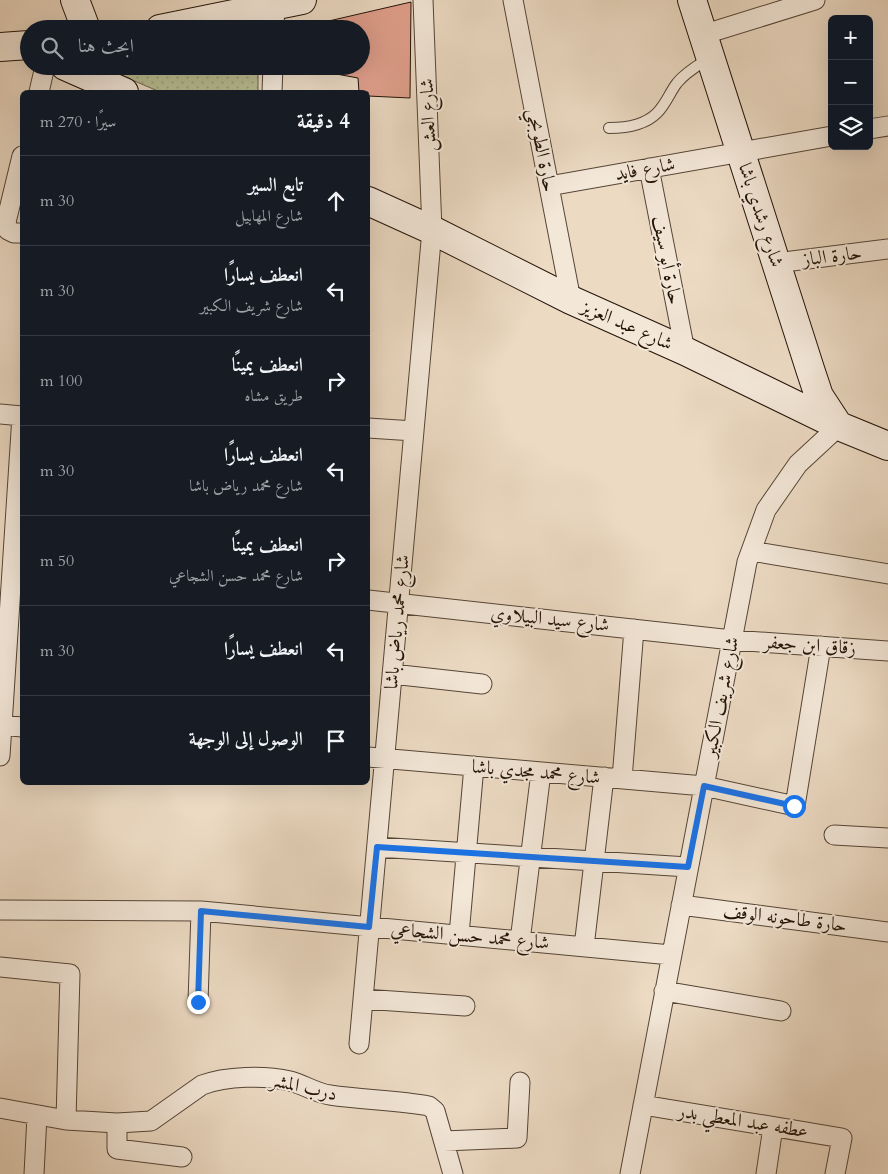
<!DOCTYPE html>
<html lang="ar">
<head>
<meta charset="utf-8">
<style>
  :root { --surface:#171b24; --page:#242831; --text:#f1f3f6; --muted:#9ea1a6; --line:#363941 }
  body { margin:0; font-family:Cardo,Amiri,serif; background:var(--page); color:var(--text); direction:rtl }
  .controls { position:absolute; right:15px; top:15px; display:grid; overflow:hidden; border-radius:8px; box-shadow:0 5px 20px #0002 }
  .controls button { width:45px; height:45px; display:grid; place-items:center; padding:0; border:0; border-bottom:1px solid var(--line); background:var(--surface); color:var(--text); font:25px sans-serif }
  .stop { position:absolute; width:15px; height:15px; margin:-11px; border:4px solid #1a73e8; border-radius:50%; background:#fff }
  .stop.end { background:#1a73e8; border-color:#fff; box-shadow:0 1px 5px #0008 }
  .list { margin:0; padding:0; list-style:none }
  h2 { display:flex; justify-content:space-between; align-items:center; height:65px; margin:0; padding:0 20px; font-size:21px }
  h2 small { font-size:16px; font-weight:400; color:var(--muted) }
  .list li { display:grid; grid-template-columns:32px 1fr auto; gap:15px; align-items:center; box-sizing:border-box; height:90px; padding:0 20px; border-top:1px solid var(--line) }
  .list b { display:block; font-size:19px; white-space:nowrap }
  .list p { margin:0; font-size:16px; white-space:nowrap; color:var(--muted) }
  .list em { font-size:16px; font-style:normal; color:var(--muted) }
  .icon { flex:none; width:28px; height:28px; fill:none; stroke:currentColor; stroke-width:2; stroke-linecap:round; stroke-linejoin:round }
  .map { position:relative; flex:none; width:888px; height:1174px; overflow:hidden; direction:ltr }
  .search { position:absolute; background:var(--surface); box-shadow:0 5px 20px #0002; left:20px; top:20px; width:350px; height:55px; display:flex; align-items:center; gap:12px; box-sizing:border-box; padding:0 18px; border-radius:28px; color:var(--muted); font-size:19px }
  .panel { position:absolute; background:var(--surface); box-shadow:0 5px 20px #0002; left:20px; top:90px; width:350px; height:695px; border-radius:8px; direction:rtl }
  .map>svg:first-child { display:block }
</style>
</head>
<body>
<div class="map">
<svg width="888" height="1174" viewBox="0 0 888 1174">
  <defs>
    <pattern id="park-dots" width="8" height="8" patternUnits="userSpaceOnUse" patternTransform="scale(1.25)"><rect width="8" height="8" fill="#bbbe92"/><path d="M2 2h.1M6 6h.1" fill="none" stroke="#a0a27c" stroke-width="1.8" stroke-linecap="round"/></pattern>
  </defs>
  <rect width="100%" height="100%" fill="#ecdac3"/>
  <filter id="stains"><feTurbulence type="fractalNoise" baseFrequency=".004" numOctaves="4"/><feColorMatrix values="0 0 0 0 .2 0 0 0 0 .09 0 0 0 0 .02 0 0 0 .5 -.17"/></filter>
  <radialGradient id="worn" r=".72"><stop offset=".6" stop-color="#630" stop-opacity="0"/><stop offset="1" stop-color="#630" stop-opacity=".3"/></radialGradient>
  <path fill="url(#park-dots)" stroke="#6f684c" d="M100,66H258V92H160Z"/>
  <path fill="#e09f8c" stroke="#231307" d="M411,2L410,98L368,96V92H359L358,78L293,66H361V29H294Z"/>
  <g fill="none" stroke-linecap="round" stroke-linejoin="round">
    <defs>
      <path id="lane" d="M609,128C626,128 645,125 657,113C666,104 670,92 677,83C686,72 697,66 708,59"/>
      <path id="street" d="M513,0L571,300
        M274,29L275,0
        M702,35L815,0
        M39,92L45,66
        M272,92L273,66
        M869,129L888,126
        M22,156L6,222L8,230L14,233H22
        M649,168L685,351
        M549,186L832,136
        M776,263L888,249
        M0,414L22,416
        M368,428L414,431
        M751,551L888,574
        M368,600L732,640L888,651
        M392,674L482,684
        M0,725L22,727
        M0,756L22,416
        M368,757L704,786L795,806L821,646
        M622,779L634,629
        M834,835L888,838
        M377,847L688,867
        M681,905L888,932
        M0,910L201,911L671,955
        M459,935L474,766
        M520,941L541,772
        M584,947L604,777
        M0,967L70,974L66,1120
        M664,991L781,1011
        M363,999L465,1006
        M198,1002L201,911
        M359,1044L432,230L423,0
        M643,1105L842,1138L835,1174
        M0,1108L66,1120L117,1123L151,1121L202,1085C226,1076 265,1075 290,1081C303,1084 315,1093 330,1095C363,1100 396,1100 429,1106L435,1111L453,1174
        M117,1123V1149L182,1157
        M444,1141L517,1138L520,1082
        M34,1174L37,1116
        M630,1174L747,562L766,510L798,464L839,426
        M766,1174L773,1127"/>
      <path id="secondary" d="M75,0L86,29
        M692,0L811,372L819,396L838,425
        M160,29L302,0
        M0,47L29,45
        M65,66L124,92
        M368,201L432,230L571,300L685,351L839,426L888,446"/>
    </defs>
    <use href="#lane" stroke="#554536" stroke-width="12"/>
    <use href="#street" stroke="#554536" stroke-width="21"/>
    <use href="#secondary" stroke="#231307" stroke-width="30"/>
    <use href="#lane" stroke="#f3e7d8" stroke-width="10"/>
    <use href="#street" stroke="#f3e7d8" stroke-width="19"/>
    <use href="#secondary" stroke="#f3e7d8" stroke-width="28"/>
  </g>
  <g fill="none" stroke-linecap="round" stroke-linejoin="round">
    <path stroke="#1a73e8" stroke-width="6" d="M198,1002L201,911L369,927L377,847L688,867L704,786L794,806"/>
  </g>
  <g text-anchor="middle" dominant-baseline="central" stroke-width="4" stroke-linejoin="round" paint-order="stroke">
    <g font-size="19" fill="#231307" stroke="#f3e7d8">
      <text transform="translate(428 115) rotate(-92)">شارع العش</text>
      <text transform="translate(542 150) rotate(79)">حارة الطوبجي</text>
      <text transform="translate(645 169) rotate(-10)">شارع فايد</text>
      <text transform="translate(761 215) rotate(72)">شارع رشدي باشا</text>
      <text transform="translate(832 256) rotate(-7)">حارة الباز</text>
      <text transform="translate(667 260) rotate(79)">حارة أبو سيف</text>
      <text transform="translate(627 325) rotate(24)">شارع عبد العزيز</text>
      <text transform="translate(550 619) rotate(6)">شارع سيد البيلاوي</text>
      <text transform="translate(397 622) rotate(-85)">شارع محمد رياض باشا</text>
      <text transform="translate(810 645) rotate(4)">زقاق ابن جعفر</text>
      <text transform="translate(721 697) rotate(-79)">شارع شريف الكبير</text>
      <text transform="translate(536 772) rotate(5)">شارع محمد مجدي باشا</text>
      <text transform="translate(785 918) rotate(7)">حارة طاحونه الوقف</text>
      <text transform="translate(470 936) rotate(5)">شارع محمد حسن الشجاعي</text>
      <text transform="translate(304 1087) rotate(13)">درب المشر</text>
      <text transform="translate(743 1121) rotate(9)">عطفه عبد المعطي بدر</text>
    </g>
  </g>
  <rect width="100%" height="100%" filter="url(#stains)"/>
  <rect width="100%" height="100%" fill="url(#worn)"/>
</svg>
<div class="controls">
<button>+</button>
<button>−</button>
<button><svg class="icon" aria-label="layers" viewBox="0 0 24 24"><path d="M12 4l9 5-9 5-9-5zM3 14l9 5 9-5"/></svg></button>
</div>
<div class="stop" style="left:794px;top:806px"></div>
<div class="stop end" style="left:198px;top:1002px"></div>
<div class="search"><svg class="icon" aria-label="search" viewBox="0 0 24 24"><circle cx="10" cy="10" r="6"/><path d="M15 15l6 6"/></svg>ابحث هنا</div>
<section class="panel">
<h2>4 دقيقة<small>سيرًا · 270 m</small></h2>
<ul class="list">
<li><svg class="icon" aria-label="ahead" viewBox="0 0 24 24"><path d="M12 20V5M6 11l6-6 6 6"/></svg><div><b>تابع السير</b><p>شارع المهابيل</p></div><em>30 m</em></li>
<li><svg class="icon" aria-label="left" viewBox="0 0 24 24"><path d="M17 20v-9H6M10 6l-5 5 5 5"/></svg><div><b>انعطف يسارًا</b><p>شارع شريف الكبير</p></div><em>30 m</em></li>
<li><svg class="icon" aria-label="right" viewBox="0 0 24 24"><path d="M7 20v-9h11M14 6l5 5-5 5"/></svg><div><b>انعطف يمينًا</b><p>طريق مشاه</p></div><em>100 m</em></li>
<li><svg class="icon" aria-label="left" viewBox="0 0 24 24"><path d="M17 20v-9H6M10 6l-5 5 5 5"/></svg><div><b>انعطف يسارًا</b><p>شارع محمد رياض باشا</p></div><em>30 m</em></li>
<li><svg class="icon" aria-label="right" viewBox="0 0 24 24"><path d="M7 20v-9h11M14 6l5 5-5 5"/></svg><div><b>انعطف يمينًا</b><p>شارع محمد حسن الشجاعي</p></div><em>50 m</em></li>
<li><svg class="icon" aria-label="left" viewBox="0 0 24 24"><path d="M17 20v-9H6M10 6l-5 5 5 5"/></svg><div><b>انعطف يسارًا</b></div><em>30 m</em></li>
<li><svg class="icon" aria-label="arrive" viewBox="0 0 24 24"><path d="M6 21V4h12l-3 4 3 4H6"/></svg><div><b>الوصول إلى الوجهة</b></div></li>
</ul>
</section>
</div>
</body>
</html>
